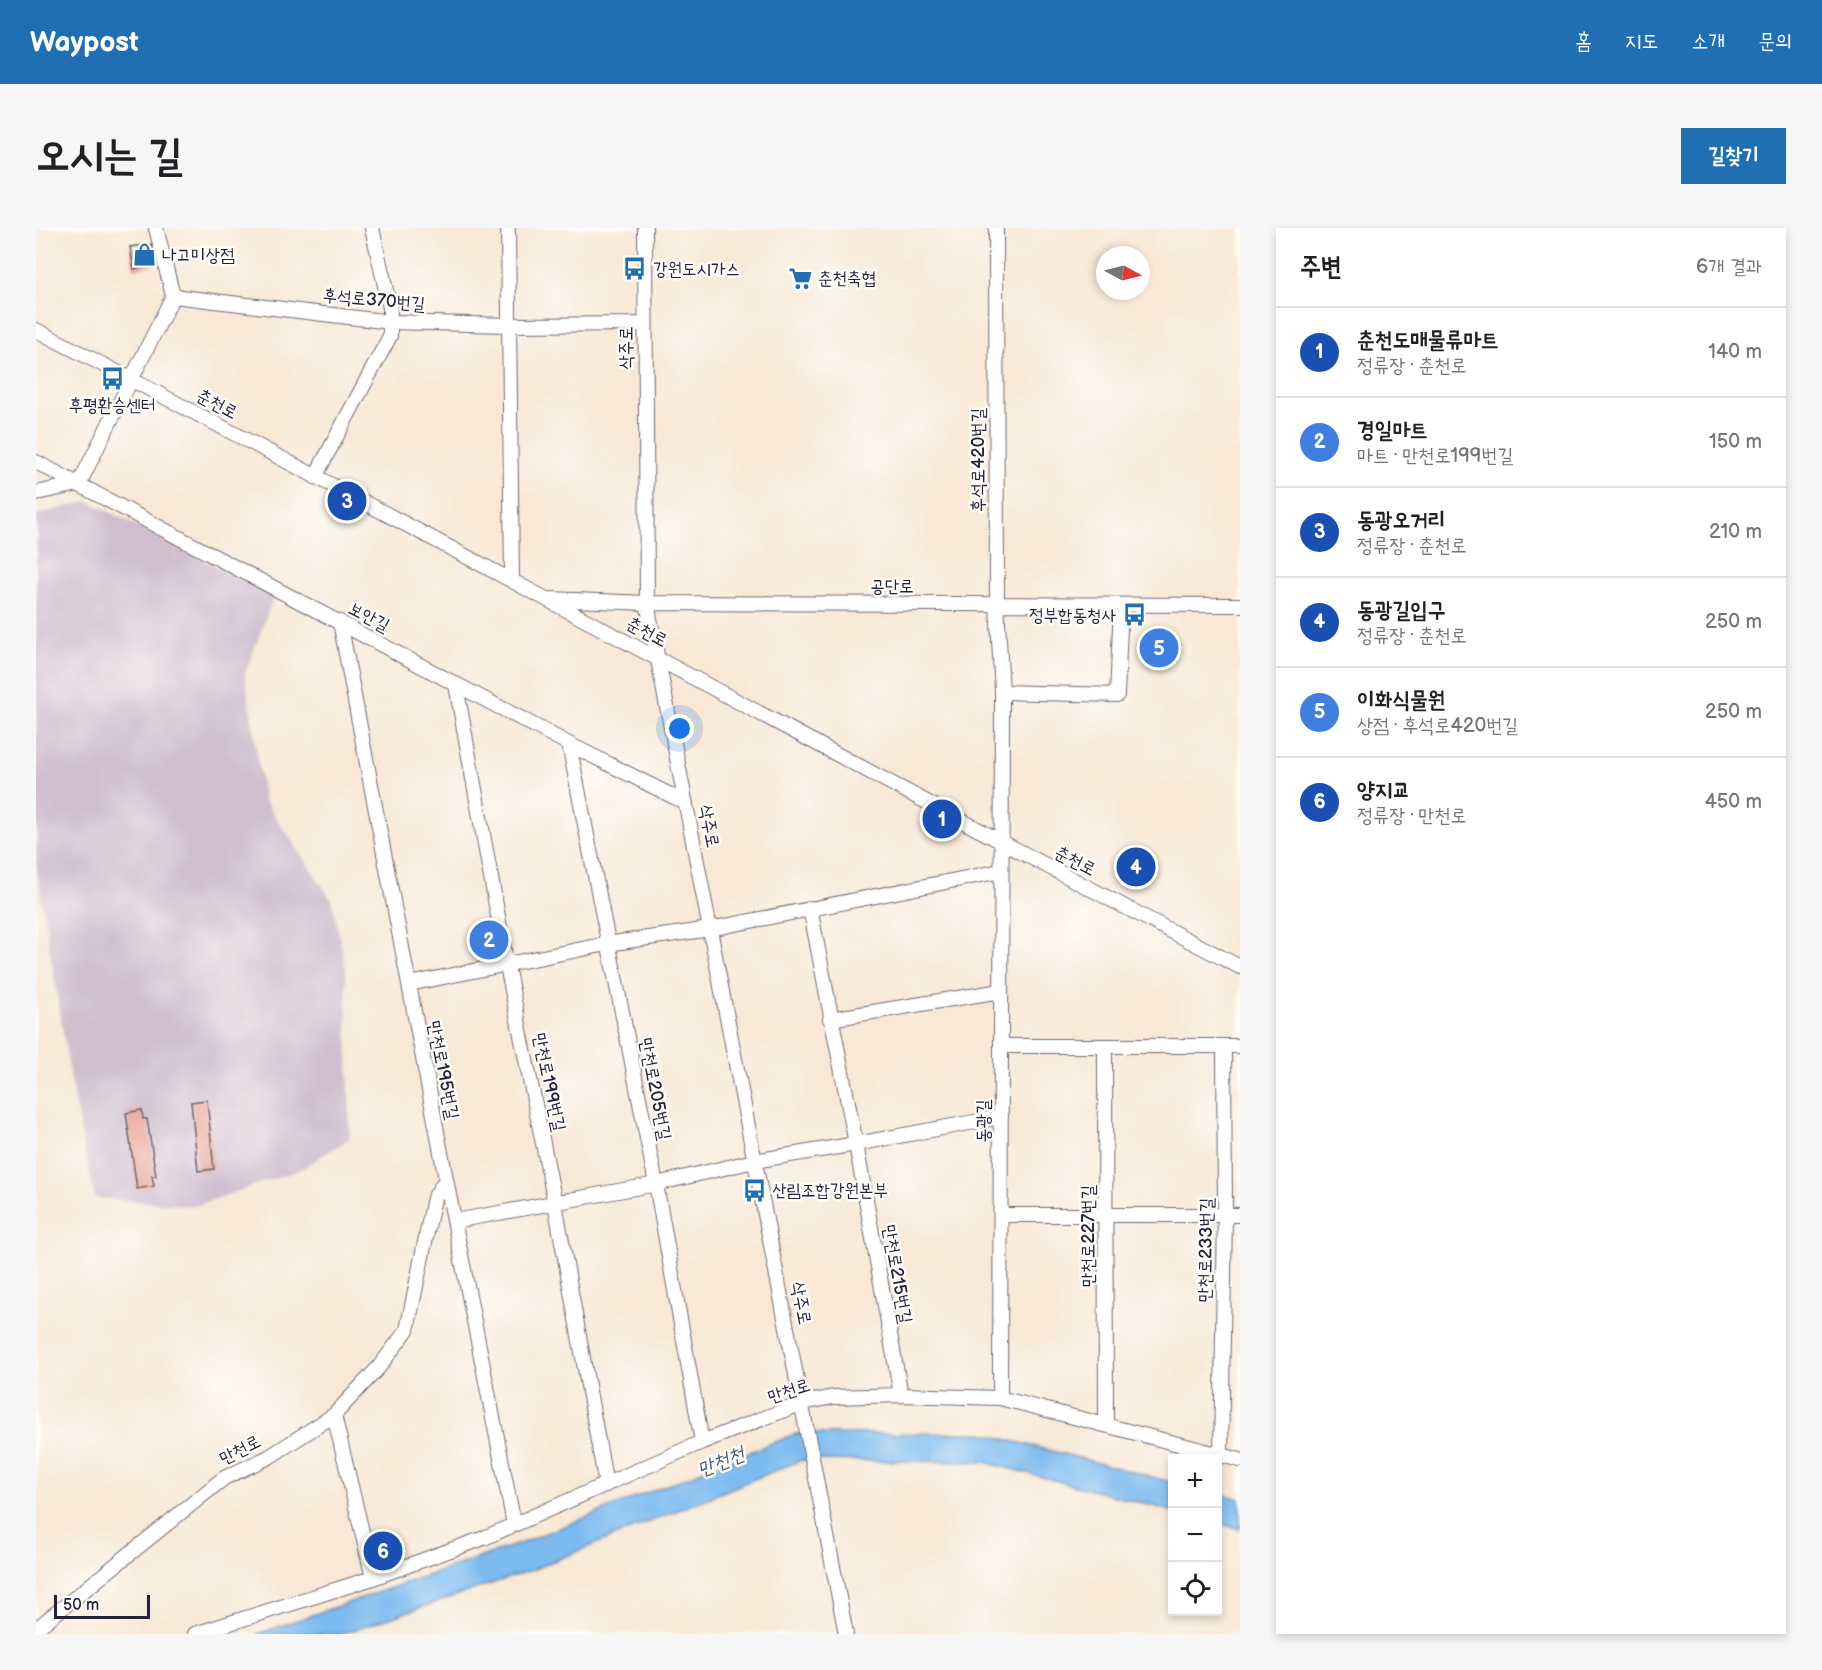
<!DOCTYPE html>
<html lang="ko">
<head>
<meta charset="utf-8">
<style>
  :root { --surface:#fff; --page:#f6f6f6; --text:#202124; --muted:#757577; --line:#e0e0e0; --accent:#1f6fb2 }
  body { margin:0; font-family:"Balsamiq Sans","Poor Story",sans-serif; background:var(--page); color:var(--text) }
  .controls { position:absolute; right:18px; bottom:18px; display:grid; overflow:hidden; border-radius:0px; box-shadow:0 3px 9px #0003 }
  .controls button { width:54px; height:54px; display:grid; place-items:center; padding:0; border:0; border-bottom:2px solid var(--line); background:var(--surface); color:var(--text); font:30px sans-serif }
  .compass { position:absolute; left:1060px; top:18px; width:54px; height:54px; border-radius:50%; background:var(--surface); box-shadow:0 3px 9px #0003; rotate:97deg }
  .scale { position:absolute; left:18px; bottom:15px; width:96px; box-sizing:border-box; padding-left:6px; border:3px solid #22223b; border-top:0; font-size:16px; line-height:21px; white-space:nowrap; color:#22223b; -webkit-text-stroke:4px #fdfcf7; paint-order:stroke }
  .you { position:absolute; left:644px; top:501px; width:21px; height:21px; margin:-15px; border:4px solid #fff; border-radius:50%; background:#1a73e8; box-shadow:0 0 0 9px #1a73e833 }
  .badge { display:grid; place-items:center; width:39px; height:39px; border-radius:50%; background:var(--accent); color:#fff; font-size:20px; font-weight:700 }
  .pin { position:absolute; translate:-50% -50%; border:3px solid #fff; box-shadow:0 2px 6px #0006 }
  .list { margin:0; padding:0; list-style:none }
  h2 { display:flex; justify-content:space-between; align-items:center; height:78px; margin:0; padding:0 24px; font-size:26px }
  h2 small { font-size:20px; font-weight:400; color:var(--muted) }
  .list li { display:grid; grid-template-columns:39px 1fr auto; gap:18px; align-items:center; box-sizing:border-box; height:90px; padding:0 24px; border-top:2px solid var(--line) }
  .list b { display:block; font-size:22px; white-space:nowrap }
  .list p { margin:0; font-size:20px; white-space:nowrap; color:var(--muted) }
  .list em { font-size:20px; font-style:normal; color:var(--muted) }
  .icon { flex:none; width:33px; height:33px; fill:none; stroke:currentColor; stroke-width:2; stroke-linecap:round; stroke-linejoin:round }
  .map { position:relative; flex:none; width:1204px; height:1406px; overflow:hidden; border-radius:0px }
  header { display:flex; align-items:center; gap:36px; box-sizing:border-box; height:84px; padding:0 30px; background:var(--accent); color:#fff }
  header strong { font-size:28px }
  nav { display:flex; gap:33px; margin-inline-start:auto; font-size:21px }
  .intro { display:flex; align-items:center; justify-content:space-between; box-sizing:border-box; height:144px; padding:0 36px }
  h1 { margin:0; font-size:42px }
  .button { padding:15px 27px; border-radius:0px; background:var(--accent); color:#fff; font-size:21px; font-weight:700 }
  main { display:flex; gap:36px; padding:0 36px }
  aside { flex:1; background:var(--surface); border-radius:0px; box-shadow:0 3px 9px #0003 }
  .map>svg:first-child { display:block }
</style>
</head>
<body>
<header>
<strong>Waypost</strong>
<nav><a>홈</a><a>지도</a><a>소개</a><a>문의</a></nav>
</header>
<div class="intro"><h1>오시는 길</h1><a class="button">길찾기</a></div>
<main>
<div class="map">
<svg width="1204" height="1406" viewBox="0 0 1204 1406">
  <rect width="100%" height="100%" fill="#fdfcf7"/>
  <filter id="ink" filterUnits="userSpaceOnUse"><feTurbulence type="fractalNoise" baseFrequency=".0167" numOctaves="2"/><feDisplacementMap in="SourceGraphic" scale="12" xChannelSelector="R" yChannelSelector="G"/><feConvolveMatrix kernelMatrix="1 2 1 2 8 2 1 2 1" color-interpolation-filters="sRGB"/></filter>
  <filter id="wash" filterUnits="userSpaceOnUse"><feTurbulence type="fractalNoise" baseFrequency=".008" numOctaves="4" result="noise"/><feDisplacementMap in="SourceGraphic" scale="24" xChannelSelector="R" yChannelSelector="G"/><feGaussianBlur stdDeviation="1.35" result="paint"/><feColorMatrix in="noise" values="0 0 0 0 0 0 0 0 0 0 0 0 0 0 0 0 0 1.4 0 .05"/><feComposite in="paint" operator="in"/></filter>
  <g filter="url(#wash)">
    <rect width="100%" height="100%" fill="#f8e8d5"/>
    <path fill="#d0bdce" d="M52,273L238,368L209,446L228,572L296,672L310,741L314,910L264,942L159,978L59,970L38,871L0,638V287Z"/>
    <path fill="#7cbbf0" stroke="#4f6e96" stroke-width="1.5" d="M946,1205L1136,1254V1283L949,1234L765,1232L493,1343L306,1406H221L483,1316L759,1206Z
      M1182,1265L1204,1271V1301L1182,1295Z"/>
    <g id="blocks">
      <path fill="#e89b8e" d="M115,16L120,35L98,41L94,19Z
        M171,872L178,941L162,943L155,874Z
        M106,882L107,891H111L120,948H116L118,958L101,961L90,885Z"/>
    </g>
  </g>
  <g filter="url(#ink)">
    <use href="#blocks" fill-opacity="0" stroke="#6d6771" stroke-width="1.5"/>
    <g fill="none" stroke-linecap="round" stroke-linejoin="round">
      <defs>
        <path id="minor" d="M120,0L137,68L355,94L472,97L608,96
          M472,0L476,353
          M609,0L611,375L810,1406
          M960,0L961,377L966,464L964,1170
          M0,102C403,310 801,530 1204,739
          M0,234L533,516L650,575
          M279,249L354,108V80L336,0
          M0,265L43,256L137,68
          M514,371L611,375L1204,377
          M304,394L410,951L478,1296
          M420,457L471,738L519,975L570,1257
          M966,464L1081,467L1085,377
          M533,516L620,956L666,1214
          M774,680L820,916L865,1167
          M373,756L571,716L674,701L965,643
          M794,791L965,763
          M965,818H1204
          M1069,818L1070,1197
          M965,987H1204
          M419,993L620,956L718,933L820,916L965,889
          M298,1187L337,1350
          M1185,1227L1189,987L1188,818
          M0,1401L188,1250L233,1229L298,1187L343,1139L371,1102L398,970L410,951
          M159,1406L337,1350L448,1310L666,1214L767,1175L797,1169L865,1167L964,1170L1204,1232"/>
      </defs>
      <use href="#minor" stroke="#6d6771" stroke-width="16"/>
      <use href="#minor" stroke="#fff" stroke-width="14"/>
    </g>
  </g>
  <defs>
    <symbol id="shop-bare" viewBox="-9 -9 18 18"><path d="M-5-2.5h2.3a2.7 3.5 0 0 1 5.4 0H5L5.5 6h-11ZM-1.5-2.5h3a1.5 2.3 0 0 0-3 0Z" fill="#1f6fb2" stroke="#fdfcf7" stroke-width="2.5" paint-order="stroke"/></symbol>
    <symbol id="bus-bare" viewBox="-9 -9 18 18"><path d="M-5-6H5V4H4V6H2V4H-2V6H-4V4H-5ZM-3.5-4V0h7V-4ZM-3.5 1.2v1.5H-2V1.2ZM2 1.2v1.5H3.5V1.2Z" fill="#1f6fb2" stroke="#fdfcf7" stroke-width="2.5" paint-order="stroke"/></symbol>
    <symbol id="supermarket-bare" viewBox="-9 -9 18 18"><path d="M-6-5.5h2.5l.6 2H6L4.5 2H-2.5L-4.4-4H-6ZM-1.5 3.2a1.3 1.3 0 1 0 .1 0ZM3 3.2a1.3 1.3 0 1 0 .1 0Z" fill="#1f6fb2" stroke="#fdfcf7" stroke-width="2.5" paint-order="stroke"/></symbol>
  </defs>
  <g fill-rule="evenodd">
    <use href="#shop-bare" x="92" y="10" width="33" height="33"/>
    <use href="#bus-bare" x="582" y="24" width="33" height="33"/>
    <use href="#supermarket-bare" x="748" y="34" width="33" height="33"/>
    <use href="#bus-bare" x="60" y="134" width="33" height="33"/>
    <use href="#bus-bare" x="1082" y="370" width="33" height="33"/>
    <use href="#bus-bare" x="702" y="946" width="33" height="33"/>
  </g>
  <g text-anchor="middle" dominant-baseline="central" stroke-width="5" stroke-linejoin="round" paint-order="stroke">
    <g font-size="18" fill="#22223b" stroke="#fdfcf7" text-anchor="start">
      <text x="126" y="27">나고미상점</text>
      <text x="617" y="41">강원도시가스</text>
      <text x="782" y="50">춘천축협</text>
      <text x="76" y="177" text-anchor="middle">후평환승센터</text>
      <text x="1080" y="387" text-anchor="end">정부합동청사</text>
      <text x="736" y="962">산림조합강원본부</text>
    </g>
    <g font-size="18" fill="#22223b" stroke="#fdfcf7">
      <text transform="translate(338 72) rotate(5)">후석로370번길</text>
      <text transform="translate(590 120) rotate(-90)">삭주로</text>
      <text transform="translate(181 176) rotate(28)">춘천로</text>
      <text transform="translate(942 232) rotate(-90)">후석로420번길</text>
      <text x="856" y="358">공단로</text>
      <text transform="translate(333 389) rotate(28)">보안길</text>
      <text transform="translate(611 404) rotate(28)">춘천로</text>
      <text transform="translate(673 598) rotate(79)">삭주로</text>
      <text transform="translate(1039 633) rotate(27)">춘천로</text>
      <text transform="translate(407 842) rotate(79)">만천로195번길</text>
      <text transform="translate(513 854) rotate(78)">만천로199번길</text>
      <text transform="translate(619 861) rotate(79)">만천로205번길</text>
      <text transform="translate(947 893) rotate(-90)">동광길</text>
      <text transform="translate(1052 1008) rotate(-90)">만천로227번길</text>
      <text transform="translate(1170 1022) rotate(-89)">만천로233번길</text>
      <text transform="translate(861 1046) rotate(80)">만천로215번길</text>
      <text transform="translate(765 1075) rotate(79)">삭주로</text>
      <text transform="translate(753 1163) rotate(-18)">만천로</text>
      <text transform="translate(204 1222) rotate(-27)">만천로</text>
    </g>
    <g font-size="20" font-style="italic" fill="#42587a" stroke="#fdfcf7">
      <text transform="translate(685 1234) rotate(-22)">만천천</text>
    </g>
  </g>
</svg>
<div class="controls">
<button>+</button>
<button>−</button>
<button><svg class="icon" aria-label="locate" viewBox="0 0 24 24"><circle cx="12" cy="12" r="6"/><path d="M12 2v4M12 18v4M2 12h4M18 12h4"/></svg></button>
</div>
<svg class="compass" viewBox="-18 -18 36 36"><path d="M0-13l5 13h-10z" fill="#e53935"/><path d="M0 13l5-13h-10z" fill="#757577"/></svg>
<div class="scale">50 m</div>
<div class="you"></div>
<div class="pin badge" style="left:906px;top:591px;background:#1a4fb4">1</div>
<div class="pin badge" style="left:453px;top:712px;background:#3f7fe0">2</div>
<div class="pin badge" style="left:311px;top:273px;background:#1a4fb4">3</div>
<div class="pin badge" style="left:1100px;top:639px;background:#1a4fb4">4</div>
<div class="pin badge" style="left:1123px;top:420px;background:#3f7fe0">5</div>
<div class="pin badge" style="left:347px;top:1323px;background:#1a4fb4">6</div>
</div>
<aside>
<h2>주변<small>6개 결과</small></h2>
<ul class="list">
<li><span class="badge" style="background:#1a4fb4">1</span><div><b>춘천도매물류마트</b><p>정류장 · 춘천로</p></div><em>140 m</em></li>
<li><span class="badge" style="background:#3f7fe0">2</span><div><b>경일마트</b><p>마트 · 만천로199번길</p></div><em>150 m</em></li>
<li><span class="badge" style="background:#1a4fb4">3</span><div><b>동광오거리</b><p>정류장 · 춘천로</p></div><em>210 m</em></li>
<li><span class="badge" style="background:#1a4fb4">4</span><div><b>동광길입구</b><p>정류장 · 춘천로</p></div><em>250 m</em></li>
<li><span class="badge" style="background:#3f7fe0">5</span><div><b>이화식물원</b><p>상점 · 후석로420번길</p></div><em>250 m</em></li>
<li><span class="badge" style="background:#1a4fb4">6</span><div><b>양지교</b><p>정류장 · 만천로</p></div><em>450 m</em></li>
</ul>
</aside>
</main>
</body>
</html>
